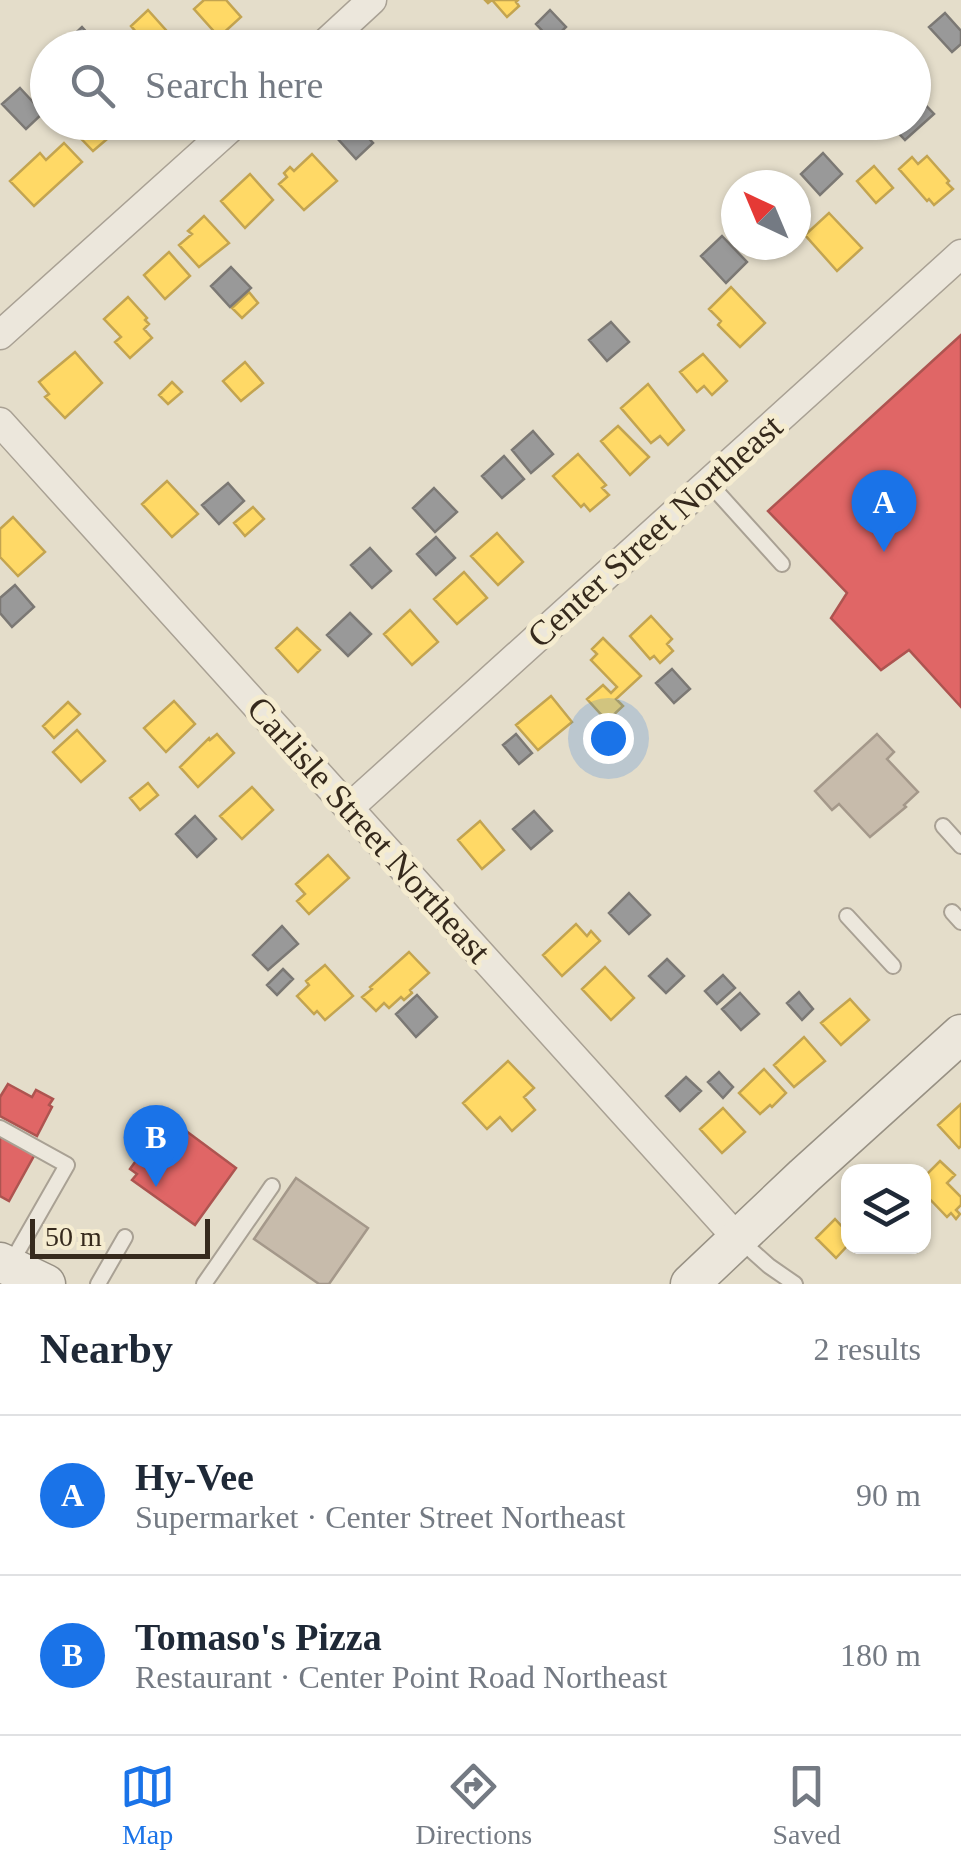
<!DOCTYPE html>
<html lang="en">
<head>
<meta charset="utf-8">
<style>
  :root { --surface:#fff; --page:#f6f6f7; --text:#1f2937; --muted:#747a83; --line:#e0e1e3; --accent:#1a73e8 }
  body { margin:0; font-family:"Times New Roman",serif; background:var(--page); color:var(--text) }
  .controls { position:absolute; right:30px; bottom:30px; display:grid; overflow:hidden; border-radius:20px; box-shadow:0 2px 8px #0004 }
  .controls button { width:90px; height:90px; display:grid; place-items:center; padding:0; border:0; border-bottom:2px solid var(--line); background:var(--surface); color:var(--text); font:50px sans-serif }
  .compass { position:absolute; left:721px; top:170px; width:90px; height:90px; border-radius:50%; background:var(--surface); box-shadow:0 2px 8px #0004; rotate:316deg }
  .scale { position:absolute; left:30px; bottom:25px; width:180px; box-sizing:border-box; padding-left:10px; border:5px solid #362a1d; border-top:0; font-size:28px; line-height:35px; white-space:nowrap; color:#362a1d; -webkit-text-stroke:8px #f5ecd0; paint-order:stroke }
  .you { position:absolute; left:608px; top:738px; width:35px; height:35px; margin:-25px; border:8px solid #fff; border-radius:50%; background:#1a73e8; box-shadow:0 0 0 15px #1a73e833 }
  .badge { display:grid; place-items:center; width:65px; height:65px; border-radius:50%; background:var(--accent); color:#fff; font-size:32px; font-weight:700 }
  .pin { position:absolute; translate:-50% -82px; filter:drop-shadow(0 2px 5px #0008) }
  .pin::after { content:''; position:absolute; top:52px; width:35px; height:30px; background:inherit; clip-path:polygon(0 0,100% 0,50% 100%) }
  .list { margin:0; padding:0; list-style:none }
  h2 { display:flex; justify-content:space-between; align-items:center; height:130px; margin:0; padding:0 40px; font-size:42px }
  h2 small { font-size:32px; font-weight:400; color:var(--muted) }
  .list li { display:grid; grid-template-columns:65px 1fr auto; gap:30px; align-items:center; box-sizing:border-box; height:160px; padding:0 40px; border-top:2px solid var(--line) }
  .list b { display:block; font-size:38px; white-space:nowrap }
  .list p { margin:0; font-size:32px; white-space:nowrap; color:var(--muted) }
  .list em { font-size:32px; font-style:normal; color:var(--muted) }
  .icon { flex:none; width:55px; height:55px; fill:none; stroke:currentColor; stroke-width:2; stroke-linecap:round; stroke-linejoin:round }
  .map { position:relative; flex:none; width:961px; height:1284px; overflow:hidden }
  .search { position:absolute; background:var(--surface); box-shadow:0 2px 8px #0004; left:30px; right:30px; top:30px; height:110px; display:flex; align-items:center; gap:25px; box-sizing:border-box; padding:0 35px; border-radius:55px; color:var(--muted); font-size:38px }
  .sheet { height:450px; background:var(--surface) }
  nav { display:flex; justify-content:space-around; align-items:center; box-sizing:border-box; height:140px; border-top:2px solid var(--line); background:var(--surface); font-size:28px; color:var(--muted) }
  nav a { display:grid; justify-items:center; gap:5px }
  nav .on { color:var(--accent) }
  .map>svg:first-child { display:block }
</style>
</head>
<body>
<div class="map">
<svg width="961" height="1284" viewBox="0 0 961 1284">
  <rect width="100%" height="100%" fill="#e4ddca"/>
  <path fill="#ffd966" stroke="#c3a450" stroke-width="2.5" d="M204,0H226L241,17L219,37L194,9Z
    M485,0H518L516,2L519,6L507,17L492,0L488,3Z
    M148,10L173,38L162,48H150L131,26Z
    M65,122H115L120,128L93,151Z
    M64,143L82,162L34,206L10,181L40,153L46,160Z
    M312,154L337,181L304,210L279,184L287,177L284,173L290,167L294,171Z
    M927,156L949,181L947,183L953,189L934,205L929,199L927,201L899,169L912,157L918,164Z
    M874,166L893,188L876,203L857,181Z
    M250,174L273,200L245,228L221,201Z
    M829,213L862,248L837,271L805,235Z
    M204,216L229,243L199,267L179,245L192,234L188,231Z
    M169,252L190,276L165,299L144,275Z
    M731,287L765,323L740,347L718,325L721,321L709,309Z
    M249,292L258,303L242,318L232,308Z
    M128,297L147,318L145,320L149,324L144,329L152,338L130,358L115,342L121,337L104,319Z
    M75,352L102,383L65,418L45,397L49,394L39,382Z
    M703,354L727,381L712,395L704,386L697,392L680,372Z
    M245,362L263,383L241,401L223,381Z
    M172,382L182,392L168,404L159,395Z
    M648,384L684,430L668,445L660,436L651,443L621,408Z
    M618,426L649,457L630,475L601,441Z
    M578,454L606,485L602,488L609,495L590,511L584,504L581,507L553,476Z
    M167,481L198,514L172,537L142,504Z
    M253,507L264,519L245,536L234,523Z
    M13,517L45,552L18,576L0,557V529Z
    M497,533L523,562L498,585L471,556Z
    M464,572L487,598L457,624L434,599Z
    M410,610L438,642L412,665L384,634Z
    M651,616L672,639L667,644L673,651L660,663L654,656L650,659L630,636Z
    M297,628L320,650L298,672L276,648Z
    M603,638L641,676L616,699L623,706L607,721L587,699L603,685L611,693L617,687L591,660L597,654L592,649Z
    M551,696L572,722L538,750L516,725Z
    M174,701L195,724L166,752L144,728Z
    M68,702L80,714L54,738L43,726Z
    M77,730L105,761L81,782L53,752Z
    M217,734L234,753L198,787L180,767L209,738L210,740Z
    M148,783L158,795L140,810L130,798Z
    M252,787L273,810L242,839L220,816Z
    M480,821L504,850L482,869L458,840Z
    M328,855L349,878L309,914L297,901L305,894L296,884Z
    M576,924L587,936L591,931L600,941L562,976L543,955Z
    M409,952L429,973L410,990L412,993L404,1000L401,997L389,1008L384,1003L376,1011L362,997L372,989L370,987Z
    M325,965L353,996L325,1020L317,1011L314,1014L297,996L309,985L306,981Z
    M605,967L634,998L611,1020L582,989Z
    M850,999L869,1020L841,1045L821,1023Z
    M804,1037L825,1061L794,1087L774,1065Z
    M508,1061L534,1088L524,1097L535,1110L512,1131L500,1117L487,1129L463,1103Z
    M764,1069L786,1093L772,1107L770,1105L760,1114L739,1093Z
    M961,1104V1146L959,1148L938,1125Z
    M723,1108L745,1132L722,1153L700,1129Z
    M940,1161L955,1175L947,1183L961,1197V1205L956,1210L960,1214L956,1219L951,1213L947,1217L924,1193V1177Z
    M835,1219L848,1233V1245L836,1258L816,1238Z"/>
  <path fill="#e06666" stroke="#ad5450" stroke-width="2.5" d="M961,335V707L909,650L881,670L831,618L847,593L768,511Z
    M8,1084L32,1097L36,1090L53,1099L49,1105L52,1107L37,1136L0,1116V1097Z
    M174,1122L236,1168L195,1225L132,1180L137,1174L130,1169L143,1151L150,1156Z
    M0,1135L35,1154L9,1201L0,1196Z"/>
  <path fill="#999" stroke="#7b7874" stroke-width="2.5" d="M550,10L566,27L552,41L536,24Z
    M945,13L961,31V44L952,52L929,27Z
    M82,27L101,48H67L64,44Z
    M20,88L43,113L26,129L2,104Z
    M915,94L934,114L905,140L888,122H914V96Z
    M354,122L373,143L356,159L337,138Z
    M823,153L842,174L820,195L801,174Z
    M722,236L747,262L726,283L701,256Z
    M231,267L251,288L230,307L211,286Z
    M611,322L629,342L607,361L589,340Z
    M533,431L553,454L531,473L512,450Z
    M504,456L524,479L502,498L482,476Z
    M228,483L244,501L219,524L202,505Z
    M434,488L457,512L435,532L413,508Z
    M436,537L455,558L436,575L417,554Z
    M370,548L391,571L372,588L351,565Z
    M15,585L34,607L12,627L0,613V598Z
    M350,613L371,634L348,656L327,635Z
    M672,669L690,689L674,703L656,683Z
    M516,734L532,753L519,764L503,745Z
    M534,811L552,831L531,849L513,829Z
    M195,816L216,839L197,857L176,834Z
    M629,893L650,915L629,934L609,913Z
    M282,926L298,944L268,970L253,955Z
    M667,959L684,976L666,993L649,976Z
    M283,969L293,979L277,995L267,985Z
    M723,975L735,988L717,1004L705,991Z
    M799,992L813,1009L802,1020L787,1003Z
    M740,993L759,1014L741,1030L722,1009Z
    M417,995L437,1017L416,1037L396,1014Z
    M719,1072L733,1087L723,1098L708,1082Z
    M686,1077L701,1091L680,1111L666,1096Z"/>
  <path fill="#c7bbab" stroke="#a4988a" stroke-width="2.5" d="M877,734L894,752L887,759L918,792L904,805L906,807L870,837L839,804L832,810L815,791Z
    M296,1178L368,1228L329,1284H319L254,1239Z"/>
  <g fill="none" stroke-linecap="round" stroke-linejoin="round">
    <defs>
      <path id="lane" d="M709,483L782,564
        M943,826L961,846
        M952,912L961,922
        M847,916L893,966
        M0,1128L67,1165L11,1263
        M741,1241L769,1266L795,1284
        M98,1284L125,1237
        M204,1284L272,1186"/>
      <path id="street" d="M320,48L372,0
        M0,335L237,122
        M0,422L738,1239
        M349,808L961,254"/>
      <path id="secondary" d="M0,1262L46,1284
        M690,1284L804,1176L961,1034"/>
    </defs>
    <use href="#lane" stroke="#a9a194" stroke-width="18"/>
    <use href="#street" stroke="#a9a194" stroke-width="31"/>
    <use href="#secondary" stroke="#989184" stroke-width="41"/>
    <use href="#lane" stroke="#ece7dc" stroke-width="14"/>
    <use href="#street" stroke="#ece7dc" stroke-width="28"/>
    <use href="#secondary" stroke="#ece7dc" stroke-width="38"/>
  </g>
  <g text-anchor="middle" dominant-baseline="central" stroke-width="10" stroke-linejoin="round" paint-order="stroke">
    <g font-size="35" fill="#362a1d" stroke="#f5ecd0">
      <text transform="translate(655 531) rotate(-42)">Center Street Northeast</text>
      <text transform="translate(369 830) rotate(48)">Carlisle Street Northeast</text>
    </g>
  </g>
</svg>
<div class="controls">
<button><svg class="icon" aria-label="layers" viewBox="0 0 24 24"><path d="M12 4l9 5-9 5-9-5zM3 14l9 5 9-5"/></svg></button>
</div>
<svg class="compass" viewBox="-18 -18 36 36"><path d="M0-13l5 13h-10z" fill="#e53935"/><path d="M0 13l5-13h-10z" fill="#747a83"/></svg>
<div class="scale">50 m</div>
<div class="you"></div>
<div class="pin badge" style="left:884px;top:552px">A</div>
<div class="pin badge" style="left:156px;top:1187px">B</div>
<div class="search"><svg class="icon" aria-label="search" viewBox="0 0 24 24"><circle cx="10" cy="10" r="6"/><path d="M15 15l6 6"/></svg>Search here</div>
</div>
<section class="sheet">
<h2>Nearby<small>2 results</small></h2>
<ul class="list">
<li><span class="badge">A</span><div><b>Hy-Vee</b><p>Supermarket · Center Street Northeast</p></div><em>90 m</em></li>
<li><span class="badge">B</span><div><b>Tomaso's Pizza</b><p>Restaurant · Center Point Road Northeast</p></div><em>180 m</em></li>
</ul>
</section>
<nav>
<a class="on"><svg class="icon" aria-label="map" viewBox="0 0 24 24"><path d="M3 6l6-2 6 2 6-2v14l-6 2-6-2-6 2zM9 4v14M15 6v14"/></svg>Map</a>
<a><svg class="icon" aria-label="directions" viewBox="0 0 24 24"><path d="M12 3l9 9-9 9-9-9zM9 14v-3h6M13 9l2 2-2 2"/></svg>Directions</a>
<a><svg class="icon" aria-label="saved" viewBox="0 0 24 24"><path d="M7 4h10v16l-5-4-5 4z"/></svg>Saved</a>
</nav>
</body>
</html>
